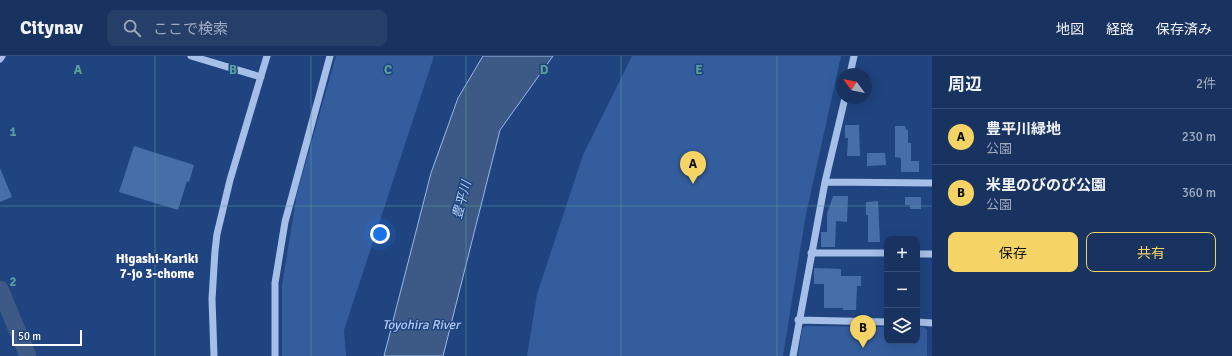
<!DOCTYPE html>
<html lang="ja">
<head>
<meta charset="utf-8">
<style>
  :root { --surface:#183360; --page:#253f69; --text:#f1f3f6; --muted:#9faabd; --line:#364e75; --accent:#f5d465 }
  body { margin:0; font-family:Signika,"Noto Sans JP",sans-serif; background:var(--page); color:var(--text) }
  .controls { position:absolute; right:12px; bottom:12px; display:grid; overflow:hidden; border-radius:8px; box-shadow:0 4px 16px #0002 }
  .controls button { width:36px; height:36px; display:grid; place-items:center; padding:0; border:0; border-bottom:1px solid var(--line); background:var(--surface); color:var(--text); font:20px sans-serif }
  .compass { position:absolute; left:836px; top:12px; width:36px; height:36px; border-radius:50%; background:var(--surface); box-shadow:0 4px 16px #0002; rotate:303deg }
  .scale { position:absolute; left:12px; bottom:10px; width:70px; box-sizing:border-box; padding-left:4px; border:2px solid #fff; border-top:0; font-size:11px; line-height:14px; white-space:nowrap; color:#fff; -webkit-text-stroke:3px #204480; paint-order:stroke }
  .you { position:absolute; left:380px; top:178px; width:14px; height:14px; margin:-10px; border:3px solid #fff; border-radius:50%; background:#1a73e8; box-shadow:0 0 0 6px #1a73e833 }
  .badge { display:grid; place-items:center; width:26px; height:26px; border-radius:50%; background:var(--accent); color:#111; font-size:13px; font-weight:700 }
  .pin { position:absolute; translate:-50% -33px; filter:drop-shadow(0 1px 2px #0008) }
  .pin::after { content:''; position:absolute; top:21px; width:14px; height:12px; background:inherit; clip-path:polygon(0 0,100% 0,50% 100%) }
  .list { margin:0; padding:0; list-style:none }
  h2 { display:flex; justify-content:space-between; align-items:center; height:52px; margin:0; padding:0 16px; font-size:17px }
  h2 small { font-size:13px; font-weight:400; color:var(--muted) }
  .list li { display:grid; grid-template-columns:26px 1fr auto; gap:12px; align-items:center; box-sizing:border-box; height:56px; padding:0 16px; border-top:1px solid var(--line) }
  .list b { display:block; font-size:15px; white-space:nowrap }
  .list p { margin:0; font-size:13px; white-space:nowrap; color:var(--muted) }
  .list em { font-size:13px; font-style:normal; color:var(--muted) }
  .actions { display:flex; gap:8px; padding:12px 16px }
  .actions a { flex:1; padding:9px 0; border:1px solid var(--accent); border-radius:8px; text-align:center; font-size:14px; color:var(--accent) }
  .actions .main { background:var(--accent); color:#111 }
  .icon { flex:none; width:22px; height:22px; fill:none; stroke:currentColor; stroke-width:2; stroke-linecap:round; stroke-linejoin:round }
  .map { position:relative; flex:none; width:932px; height:300px; overflow:hidden }
  header { display:flex; align-items:center; gap:24px; box-sizing:border-box; height:56px; padding:0 20px; background:var(--surface); border-bottom:1px solid var(--line) }
  header strong { font-size:19px }
  nav { display:flex; gap:22px; margin-inline-start:auto; font-size:14px }
  .search { width:280px; height:36px; background:var(--page); display:flex; align-items:center; gap:10px; box-sizing:border-box; padding:0 14px; border-radius:8px; color:var(--muted); font-size:15px }
  main { display:flex }
  aside { flex:1; background:var(--surface) }
  .map>svg:first-child { display:block }
</style>
</head>
<body>
<header>
<strong>Citynav</strong>
<div class="search"><svg class="icon" aria-label="search" viewBox="0 0 24 24"><circle cx="10" cy="10" r="6"/><path d="M15 15l6 6"/></svg>ここで検索</div>
<nav><a>地図</a><a>経路</a><a>保存済み</a></nav>
</header>
<main>
<div class="map">
<svg width="932" height="300" viewBox="0 0 932 300">
  <rect width="100%" height="100%" fill="#204480"/>
  <path fill="#345d9e" d="M336,0H434L344,274L346,300H282V230L297,137Z
    M632,0H841L806,158L783,300H527L537,238L583,99Z
    M805,270L887,271V285H917V271H924L927,274V300H798L802,273Z"/>
  <path fill="#3d5985" stroke="#98b9e9" d="M483,0H553L500,74L443,300H384L431,117L458,42Z"/>
  <g fill="none" stroke-linecap="round" stroke-linejoin="round">
    <path stroke="#3d5985" stroke-width="17" d="M0,233L28,300"/>
  </g>
  <path fill="#486ea9" d="M845,69H859L860,100H847L848,82H845Z
    M895,70H905L906,74H908V87H911V105H919V116H901V102L895,101Z
    M134,90L194,109L189,126L187,125L178,154L119,136Z
    M867,97H885L886,109L867,110Z
    M0,112L12,141L0,146Z
    M833,140H848L847,166L836,165L835,191H821V176H827V158Z
    M905,141H921V153H910V149H905Z
    M878,145L880,186H868V159H866V146Z
    M814,212L841,213V220H861V230H857L856,254H843V252H824V228H814Z"/>
  <g fill="none" stroke-linecap="round" stroke-linejoin="round">
    <path stroke="#a5bfe8" stroke-width="7" d="M191,0L261,21
      M0,3L2,0
      M850,18L854,0
      M825,126L932,127
      M811,197H887
      M917,198H932
      M798,264L887,266
      M917,266L932,267
      M214,300L212,243L215,195L217,178L230,124L267,0
      M275,300V227L285,166L330,0
      M793,300L825,126L845,42"/>
  </g>
  <path fill="none" stroke="#579f9a" stroke-width="1" stroke-opacity="0.55" d="M155,0V300M311,0V300M466,0V300M621,0V300M777,0V300M0,150H932"/>
  <g text-anchor="middle" dominant-baseline="central" stroke-width="3" stroke-linejoin="round" paint-order="stroke">
    <g font-size="13" font-style="italic" fill="#b0caf0" stroke="#204480">
      <text transform="translate(462 144) rotate(-75)">豊平川</text>
      <text x="421" y="269">Toyohira River</text>
    </g>
    <g font-size="13" font-weight="bold" fill="#fff" stroke="#204480">
      <text x="157" y="203">Higashi-Kariki<tspan x="157" dy="15">7-jo 3-chome</tspan></text>
    </g>
  </g>
  <g font-size="13" text-anchor="middle" font-weight="bold" fill="#579f9a" stroke="#204480" stroke-width="3" stroke-linejoin="round" paint-order="stroke">
    <text x="78" y="18">A</text>
    <text x="233" y="18">B</text>
    <text x="388" y="18">C</text>
    <text x="544" y="18">D</text>
    <text x="699" y="18">E</text>
    <text x="13" y="80">1</text>
    <text x="13" y="230">2</text>
  </g>
</svg>
<div class="controls">
<button>+</button>
<button>−</button>
<button><svg class="icon" aria-label="layers" viewBox="0 0 24 24"><path d="M12 4l9 5-9 5-9-5zM3 14l9 5 9-5"/></svg></button>
</div>
<svg class="compass" viewBox="-18 -18 36 36"><path d="M0-13l5 13h-10z" fill="#e53935"/><path d="M0 13l5-13h-10z" fill="#9faabd"/></svg>
<div class="scale">50 m</div>
<div class="you"></div>
<div class="pin badge" style="left:693px;top:128px">A</div>
<div class="pin badge" style="left:863px;top:292px">B</div>
</div>
<aside>
<h2>周辺<small>2件</small></h2>
<ul class="list">
<li><span class="badge">A</span><div><b>豊平川緑地</b><p>公園</p></div><em>230 m</em></li>
<li><span class="badge">B</span><div><b>米里のびのび公園</b><p>公園</p></div><em>360 m</em></li>
</ul>
<div class="actions"><a class="main">保存</a><a>共有</a></div>
</aside>
</main>
</body>
</html>
